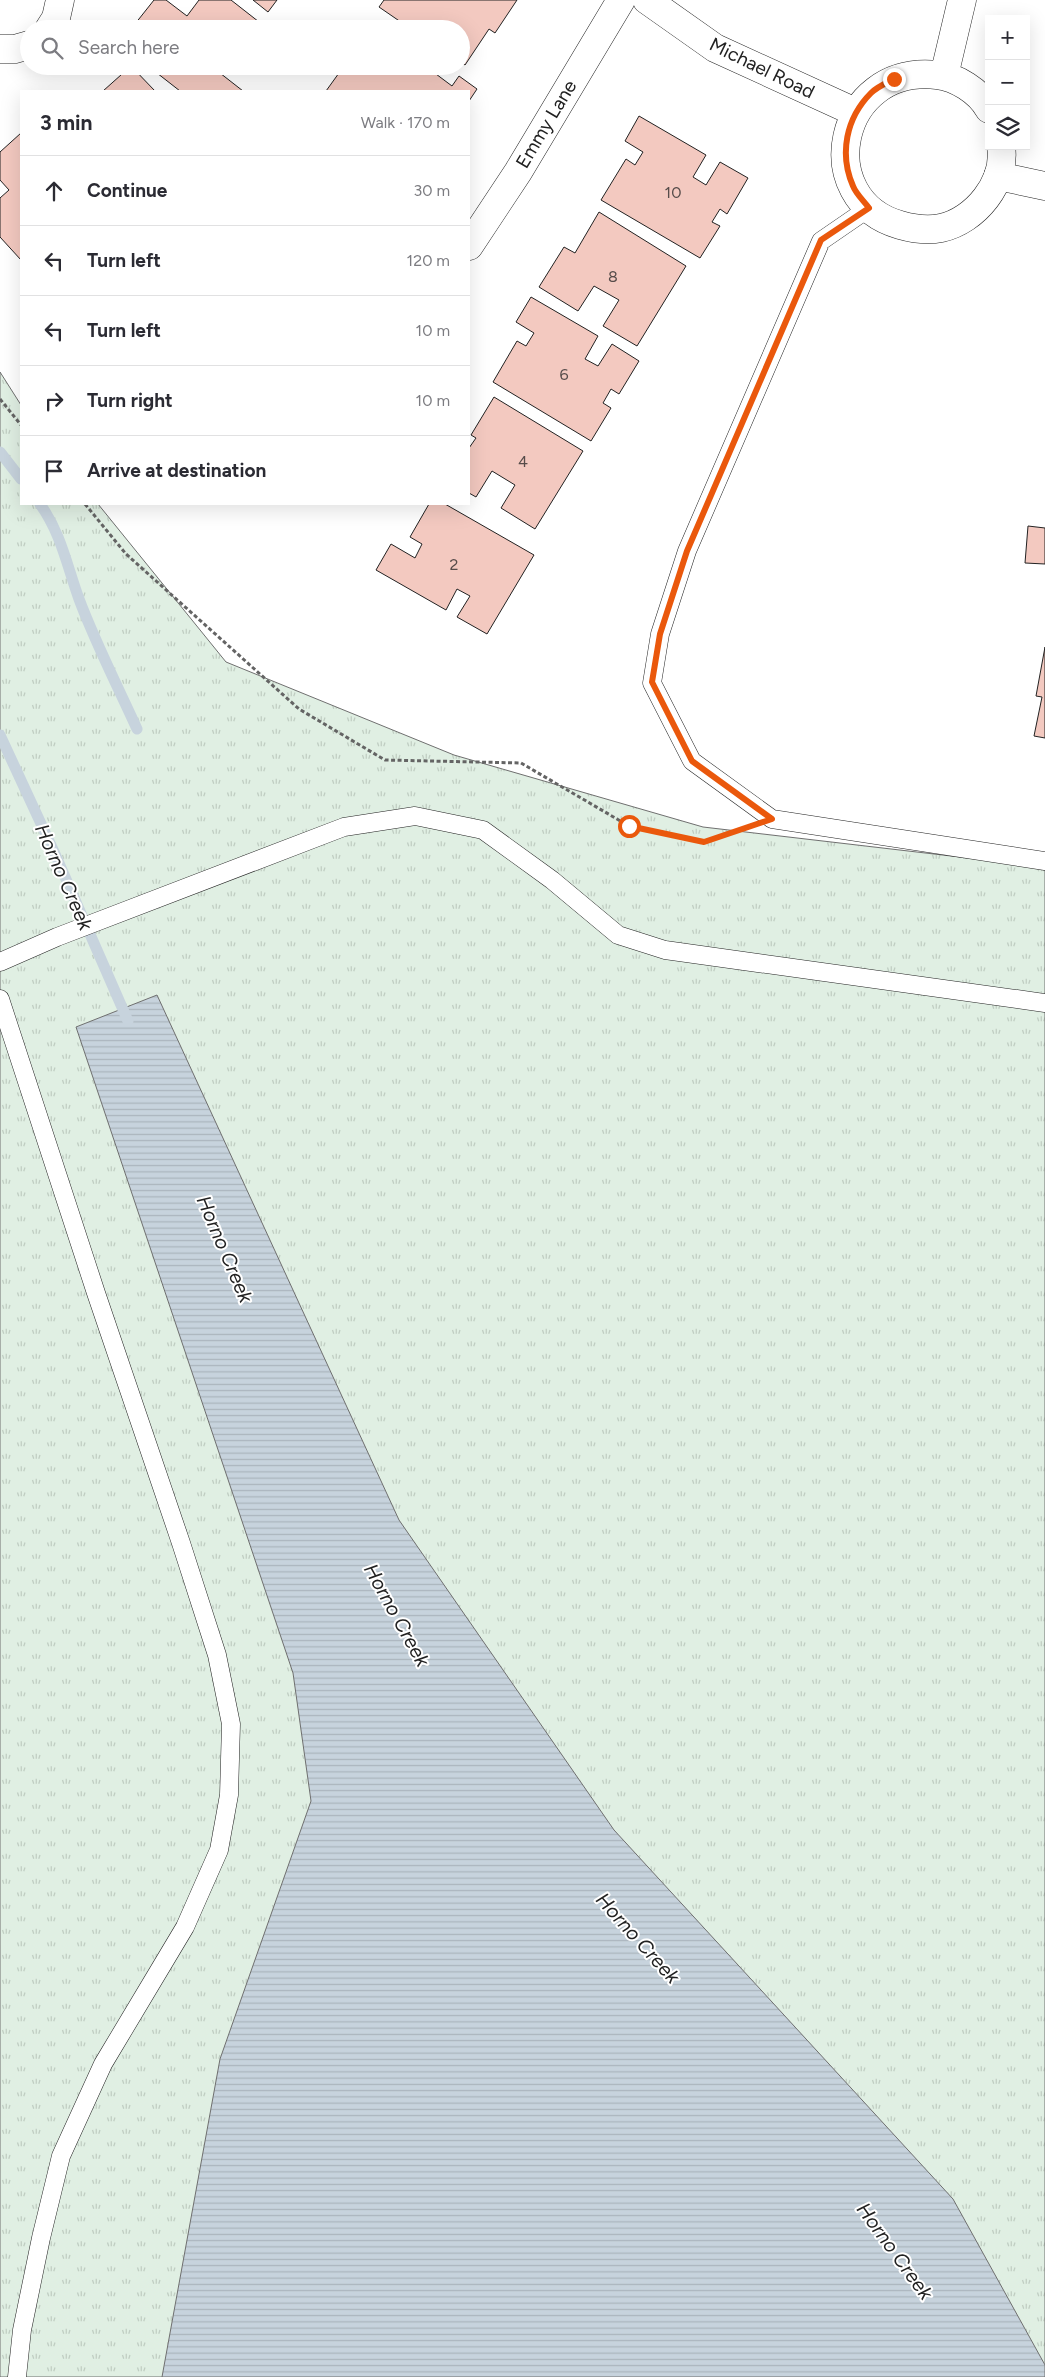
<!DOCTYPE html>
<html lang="en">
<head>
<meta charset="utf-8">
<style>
  :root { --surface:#fff; --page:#f7f7f7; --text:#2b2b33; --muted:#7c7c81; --line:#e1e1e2 }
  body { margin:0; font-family:Figtree,sans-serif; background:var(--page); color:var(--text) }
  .controls { position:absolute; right:15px; top:15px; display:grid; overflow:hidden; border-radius:0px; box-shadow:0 5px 20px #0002 }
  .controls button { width:45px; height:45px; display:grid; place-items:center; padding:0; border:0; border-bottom:1px solid var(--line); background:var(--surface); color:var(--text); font:25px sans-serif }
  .stop { position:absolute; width:15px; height:15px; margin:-11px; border:4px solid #ea580c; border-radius:50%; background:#fff }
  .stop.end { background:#ea580c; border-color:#fff; box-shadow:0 1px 5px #0008 }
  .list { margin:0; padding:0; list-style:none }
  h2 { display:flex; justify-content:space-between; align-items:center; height:65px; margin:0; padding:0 20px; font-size:21px }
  h2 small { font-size:16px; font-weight:400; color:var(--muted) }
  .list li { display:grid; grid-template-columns:32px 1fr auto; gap:15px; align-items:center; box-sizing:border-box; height:70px; padding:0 20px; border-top:1px solid var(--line) }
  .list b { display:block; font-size:19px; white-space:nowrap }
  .list em { font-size:16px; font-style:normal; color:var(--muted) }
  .icon { flex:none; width:28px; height:28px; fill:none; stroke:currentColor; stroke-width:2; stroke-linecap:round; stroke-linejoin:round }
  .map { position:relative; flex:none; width:1045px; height:2377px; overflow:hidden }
  .search { position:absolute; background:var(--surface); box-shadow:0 5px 20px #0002; left:20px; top:20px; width:450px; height:55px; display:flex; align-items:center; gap:12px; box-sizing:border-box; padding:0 18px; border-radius:28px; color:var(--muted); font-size:19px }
  .panel { position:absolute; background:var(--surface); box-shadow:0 5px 20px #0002; left:20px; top:90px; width:450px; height:415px; border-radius:0px }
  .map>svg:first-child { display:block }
</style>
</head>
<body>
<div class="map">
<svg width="1045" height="2377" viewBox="0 0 1045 2377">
  <defs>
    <pattern id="grass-tufts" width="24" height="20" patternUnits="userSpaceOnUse" patternTransform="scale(1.25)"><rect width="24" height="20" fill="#e0efe3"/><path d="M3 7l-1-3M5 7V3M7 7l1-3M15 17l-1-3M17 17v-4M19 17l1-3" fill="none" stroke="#c0cdc2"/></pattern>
    <pattern id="water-rules" width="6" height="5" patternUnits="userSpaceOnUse" patternTransform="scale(1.25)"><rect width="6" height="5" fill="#c7d3dd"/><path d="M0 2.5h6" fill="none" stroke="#abb5bd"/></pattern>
  </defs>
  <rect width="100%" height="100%" fill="#fff"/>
  <path fill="url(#grass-tufts)" stroke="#6f6f6f" d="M0,372L21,405V504H98L226,662L454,755L703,827L1045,867V2377H0Z"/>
  <path fill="url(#water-rules)" stroke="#6f6f6f" d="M157,995L399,1520L614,1830L953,2199L1045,2365V2377H162L220,2059L311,1801L293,1673L76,1027Z"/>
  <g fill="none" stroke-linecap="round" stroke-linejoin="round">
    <path stroke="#c7d3dd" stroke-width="11" d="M0,452L21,479
      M40,504C61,533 67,566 79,599C95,642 118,687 137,729
      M0,735L55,854L128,1021"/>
  </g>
  <path fill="#f3c9c0" stroke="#222" d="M154,0H166L187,16L199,0H231L268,29H131Z
    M253,0H277L268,12Z
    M384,0H517L495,33L489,29L465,65L461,62V29H411L379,7Z
    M351,24L388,27V29H351Z
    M131,66L155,91H103Z
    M148,66H211L243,91H180Z
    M344,66H441L436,74L452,86L459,76L477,89L469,101V91H326Z
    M639,116L706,155L693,177L706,185L720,162L748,178L727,214L720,209L712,222L720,226L700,258L601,200L626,159L635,165L643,152L625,141Z
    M21,133V260L0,237V198L9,190L0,180V152Z
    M599,212L686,266L637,346L603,326L619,300L594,286L578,311L539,287L564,247L575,253Z
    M531,297L598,336L585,359L598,366L612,344L639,361L619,394L611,389L603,403L611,408L591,441L493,382L517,341L526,346L534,333L516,322Z
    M494,397L583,451L535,529L501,508L515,485L492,471L476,497L469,493V448L476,438L471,435Z
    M429,504H445L534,555L487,634L457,617L470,596L457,589L446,610L376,570L391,544L415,558L422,544L410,537Z
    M1028,526L1045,528V564L1025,563Z
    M1045,647V738L1034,736L1042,697L1036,696Z"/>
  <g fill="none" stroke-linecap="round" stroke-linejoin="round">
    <defs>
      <path id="lane" d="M869,208L821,241L687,551L660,634L652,683L692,761L772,819L1045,861
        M0,962L57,937L344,827L415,816L483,830L552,880L618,935L665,950L1045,1003
        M0,999L96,1293L181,1543L217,1655L231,1724L229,1795L219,1850L185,1927L103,2064L61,2156L41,2238L22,2330L17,2377"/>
      <path id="street" d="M647,0L715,48L855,112
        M49,29L56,18L60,0
        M0,49H15L29,45
        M998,176L1045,186
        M469,246L518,172L621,0"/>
      <path id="secondary" d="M944,76L962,0
        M989,109C979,91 956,77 937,75C836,64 811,200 900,225C914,229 927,231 941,228C975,221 1007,182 1001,146"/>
    </defs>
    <use href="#lane" stroke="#222" stroke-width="19"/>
    <use href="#street" stroke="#222" stroke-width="29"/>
    <use href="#secondary" stroke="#222" stroke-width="29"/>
    <path stroke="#646464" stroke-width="3" stroke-dasharray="4 2.5" stroke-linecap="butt" d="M0,399L21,425
      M85,504L126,554L299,709L385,760L521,763L629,826L704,842L738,830"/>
    <use href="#lane" stroke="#fff" stroke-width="18"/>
    <use href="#street" stroke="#fff" stroke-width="28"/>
    <use href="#secondary" stroke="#fff" stroke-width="28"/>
  </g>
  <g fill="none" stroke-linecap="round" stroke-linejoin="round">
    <path stroke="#ea580c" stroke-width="6" d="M629,826L704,842L772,819L692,761L652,682L660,634L687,551L821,240L869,208C864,201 856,194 853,186C839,154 846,118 871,93C877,87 886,83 894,79"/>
  </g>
  <g text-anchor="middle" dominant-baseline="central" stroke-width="4" stroke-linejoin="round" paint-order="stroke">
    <g font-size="16" fill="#564c4a">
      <text x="673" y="192">10</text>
      <text x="613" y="276">8</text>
      <text x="564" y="374">6</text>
      <text x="523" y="461">4</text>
      <text x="454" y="564">2</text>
    </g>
    <g font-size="19" fill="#222" stroke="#fff">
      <text transform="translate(762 68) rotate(26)">Michael Road</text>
      <text transform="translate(546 124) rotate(-59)">Emmy Lane</text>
    </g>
    <g font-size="20" font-style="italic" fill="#222" stroke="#fff">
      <text transform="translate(64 877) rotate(66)">Horno Creek</text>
      <text transform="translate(225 1249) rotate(67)">Horno Creek</text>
      <text transform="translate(397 1615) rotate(61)">Horno Creek</text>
      <text transform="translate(638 1938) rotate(48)">Horno Creek</text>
      <text transform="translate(895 2251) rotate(54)">Horno Creek</text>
    </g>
  </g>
</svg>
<div class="controls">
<button>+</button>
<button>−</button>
<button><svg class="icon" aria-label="layers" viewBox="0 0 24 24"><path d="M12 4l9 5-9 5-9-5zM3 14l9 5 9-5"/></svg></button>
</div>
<div class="stop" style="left:629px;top:826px"></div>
<div class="stop end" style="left:894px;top:79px"></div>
<div class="search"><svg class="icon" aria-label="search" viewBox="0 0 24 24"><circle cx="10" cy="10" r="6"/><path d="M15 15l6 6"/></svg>Search here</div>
<section class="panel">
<h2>3 min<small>Walk · 170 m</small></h2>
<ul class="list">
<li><svg class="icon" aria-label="ahead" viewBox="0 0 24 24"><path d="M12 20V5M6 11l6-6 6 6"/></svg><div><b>Continue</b></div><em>30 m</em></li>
<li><svg class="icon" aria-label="left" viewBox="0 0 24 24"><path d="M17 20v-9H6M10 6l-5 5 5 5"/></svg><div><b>Turn left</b></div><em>120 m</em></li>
<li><svg class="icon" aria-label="left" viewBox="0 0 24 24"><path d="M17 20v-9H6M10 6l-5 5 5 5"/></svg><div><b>Turn left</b></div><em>10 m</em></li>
<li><svg class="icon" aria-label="right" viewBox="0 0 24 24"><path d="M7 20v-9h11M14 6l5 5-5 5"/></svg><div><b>Turn right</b></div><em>10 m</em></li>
<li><svg class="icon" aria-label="arrive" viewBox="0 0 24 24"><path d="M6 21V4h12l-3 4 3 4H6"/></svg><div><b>Arrive at destination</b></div></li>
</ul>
</section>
</div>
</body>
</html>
